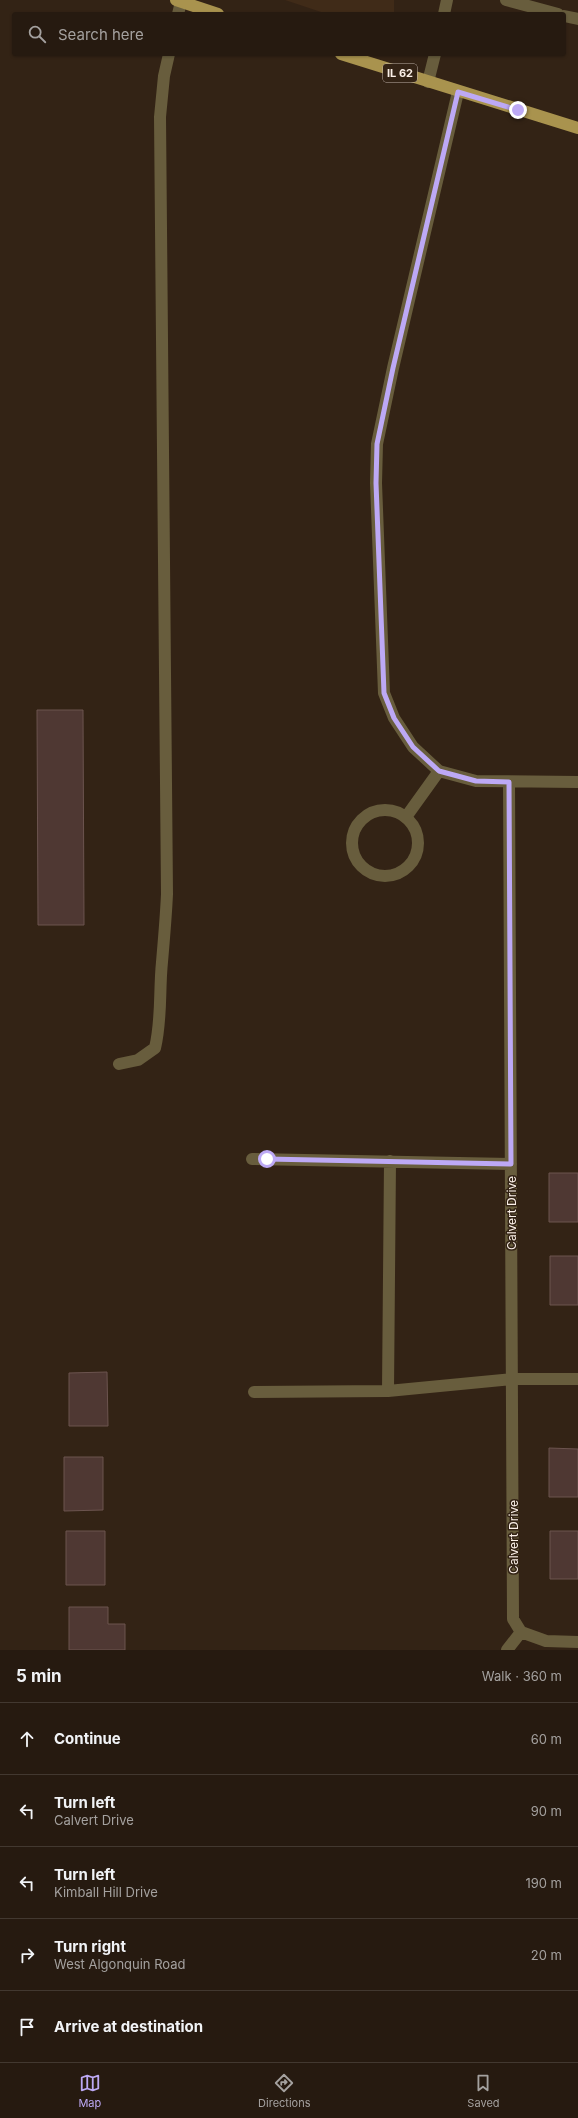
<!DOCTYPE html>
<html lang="en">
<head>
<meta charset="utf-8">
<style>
  :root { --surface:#261a10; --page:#32271e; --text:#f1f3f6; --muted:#a4a19f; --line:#423830; --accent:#bda9f5 }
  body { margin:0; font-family:Inter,sans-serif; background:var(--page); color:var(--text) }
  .stop { position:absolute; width:12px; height:12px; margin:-9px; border:3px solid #bda9f5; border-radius:50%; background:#fff }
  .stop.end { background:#bda9f5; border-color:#fff; box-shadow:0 1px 4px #0008 }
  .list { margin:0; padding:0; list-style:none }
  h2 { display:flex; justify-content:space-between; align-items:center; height:52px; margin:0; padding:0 16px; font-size:17px }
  h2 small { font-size:13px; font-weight:400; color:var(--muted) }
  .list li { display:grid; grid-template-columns:26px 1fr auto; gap:12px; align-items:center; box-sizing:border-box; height:72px; padding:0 16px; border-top:1px solid var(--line) }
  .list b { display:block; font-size:15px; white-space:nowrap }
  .list p { margin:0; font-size:13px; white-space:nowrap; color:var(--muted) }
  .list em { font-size:13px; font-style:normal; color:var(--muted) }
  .icon { flex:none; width:22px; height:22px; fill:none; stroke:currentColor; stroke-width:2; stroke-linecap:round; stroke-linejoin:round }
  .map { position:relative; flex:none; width:578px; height:1650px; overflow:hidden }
  .search { position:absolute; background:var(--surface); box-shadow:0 1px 3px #0004; left:12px; right:12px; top:12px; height:44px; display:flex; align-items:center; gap:10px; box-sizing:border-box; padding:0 14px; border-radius:4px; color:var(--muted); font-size:15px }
  .sheet { height:412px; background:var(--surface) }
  nav { display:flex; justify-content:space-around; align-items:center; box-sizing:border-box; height:56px; border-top:1px solid var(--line); background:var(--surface); font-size:11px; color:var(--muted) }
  nav a { display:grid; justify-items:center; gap:2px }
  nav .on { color:var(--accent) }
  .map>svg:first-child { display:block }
</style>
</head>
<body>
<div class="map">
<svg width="578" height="1650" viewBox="0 0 578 1650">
  <rect width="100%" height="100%" fill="#332315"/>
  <path fill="#402b18" d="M285,0H394V14H327Z"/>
  <path fill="#4f3833" stroke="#6c544f" d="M37,710H83L84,925H38Z
    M549,1173H578V1222H549Z
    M550,1256H578V1305H550Z
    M107,1372L108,1426H69V1373Z
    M549,1448L578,1449V1497H549Z
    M64,1457H103V1510L64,1511Z
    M66,1531H105V1585H66Z
    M550,1531H578V1579H550Z
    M69,1607H108V1624H125V1650H69Z"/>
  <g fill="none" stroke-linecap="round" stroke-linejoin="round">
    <path stroke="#685d3d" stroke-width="12" d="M506,0L558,14
      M178,14L181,2
      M444,14L447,0
      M564,16L578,19
      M428,82L435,54
      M458,92L393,368L377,444L376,483L384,693L394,718L413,747L439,771L476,781L578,782
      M509,782L513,1619L521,1632L546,1641L578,1642
      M352 843a33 33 0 1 1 66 0a33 33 0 1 1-66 0Z
      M406,817L439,771
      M119,1064L138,1060L155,1048C162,1019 159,991 162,962C164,939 166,916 167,894L160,117L164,76L169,54
      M252,1159L511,1164
      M388,1391L390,1161
      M254,1392L388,1391L512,1379H578
      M507,1650L521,1632"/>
    <path stroke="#a9934e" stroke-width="12" d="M176,0L218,14
      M341,54L578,128"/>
  </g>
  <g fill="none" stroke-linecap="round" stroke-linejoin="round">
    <path stroke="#bda9f5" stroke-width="5" d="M267,1159L511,1164L509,782L476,781L439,771L413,747L394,718L384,693L376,483L377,444L393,368L458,92L518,110"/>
  </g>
  <g text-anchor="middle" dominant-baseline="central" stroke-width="3" stroke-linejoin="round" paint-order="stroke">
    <rect fill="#332315" stroke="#bfb2a9" stroke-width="1" x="383" y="64" width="34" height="18" rx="3"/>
    <g font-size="11" font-weight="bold" fill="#fbf0e8">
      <text x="400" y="73">IL 62</text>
    </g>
    <g font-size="12" fill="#fbf0e8" stroke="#332315">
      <text transform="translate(511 1213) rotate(-90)">Calvert Drive</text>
      <text transform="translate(513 1537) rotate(-90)">Calvert Drive</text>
    </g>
  </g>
</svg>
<div class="stop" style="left:267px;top:1159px"></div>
<div class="stop end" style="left:518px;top:110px"></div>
<div class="search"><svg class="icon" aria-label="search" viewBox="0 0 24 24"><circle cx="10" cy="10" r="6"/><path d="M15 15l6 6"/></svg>Search here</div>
</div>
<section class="sheet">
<h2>5 min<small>Walk · 360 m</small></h2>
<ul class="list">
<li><svg class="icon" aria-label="ahead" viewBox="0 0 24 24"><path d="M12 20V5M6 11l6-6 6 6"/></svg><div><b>Continue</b></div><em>60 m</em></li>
<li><svg class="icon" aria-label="left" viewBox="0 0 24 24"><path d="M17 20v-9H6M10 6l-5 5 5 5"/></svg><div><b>Turn left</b><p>Calvert Drive</p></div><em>90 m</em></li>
<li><svg class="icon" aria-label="left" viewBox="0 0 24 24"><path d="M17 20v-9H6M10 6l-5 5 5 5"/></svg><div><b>Turn left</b><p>Kimball Hill Drive</p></div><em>190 m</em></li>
<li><svg class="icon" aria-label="right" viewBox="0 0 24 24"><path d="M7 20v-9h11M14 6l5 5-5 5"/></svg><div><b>Turn right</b><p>West Algonquin Road</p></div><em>20 m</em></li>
<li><svg class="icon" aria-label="arrive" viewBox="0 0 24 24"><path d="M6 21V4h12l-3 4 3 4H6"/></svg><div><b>Arrive at destination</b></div></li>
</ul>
</section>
<nav>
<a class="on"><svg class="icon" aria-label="map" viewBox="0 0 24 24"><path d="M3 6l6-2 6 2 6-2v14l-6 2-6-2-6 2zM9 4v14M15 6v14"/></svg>Map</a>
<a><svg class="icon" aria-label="directions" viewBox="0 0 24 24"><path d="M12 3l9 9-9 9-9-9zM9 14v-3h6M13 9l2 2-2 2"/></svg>Directions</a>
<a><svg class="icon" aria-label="saved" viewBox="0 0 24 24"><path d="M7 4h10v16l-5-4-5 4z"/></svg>Saved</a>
</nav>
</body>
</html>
